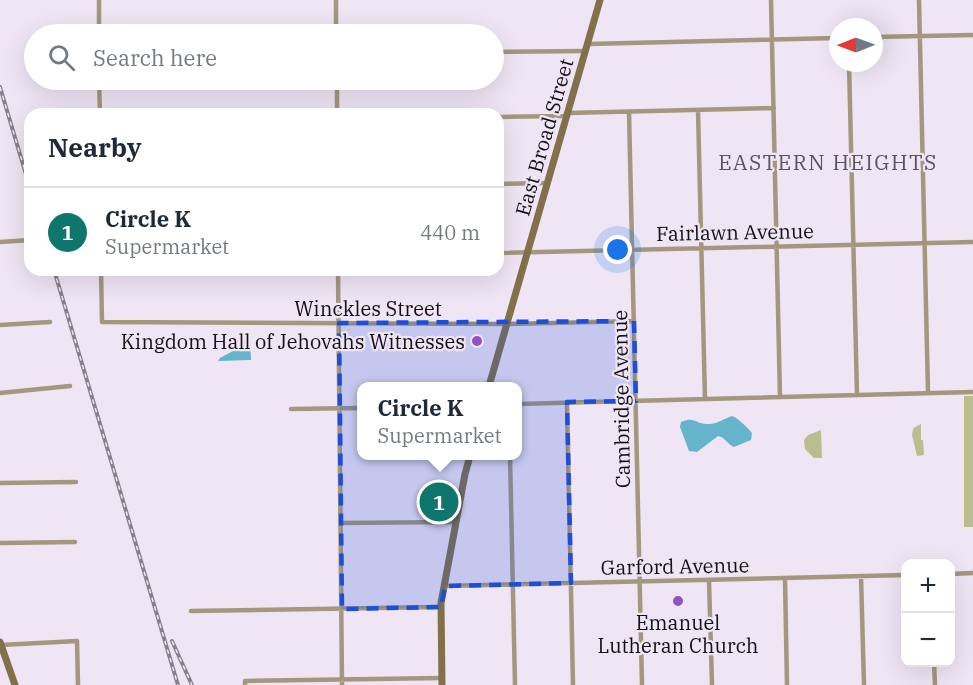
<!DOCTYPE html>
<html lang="en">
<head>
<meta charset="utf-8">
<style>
  :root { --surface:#fff; --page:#f6f6f7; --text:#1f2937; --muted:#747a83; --line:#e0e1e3; --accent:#0f766e }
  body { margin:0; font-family:"IBM Plex Serif",serif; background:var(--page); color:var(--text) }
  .controls { position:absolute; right:18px; bottom:18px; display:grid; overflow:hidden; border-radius:12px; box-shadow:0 6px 24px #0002 }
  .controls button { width:54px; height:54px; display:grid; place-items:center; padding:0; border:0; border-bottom:2px solid var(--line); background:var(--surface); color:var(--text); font:30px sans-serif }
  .compass { position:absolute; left:829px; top:18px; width:54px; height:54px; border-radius:50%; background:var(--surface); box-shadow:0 6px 24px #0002; rotate:269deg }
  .you { position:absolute; left:618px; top:250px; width:21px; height:21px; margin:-15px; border:4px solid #fff; border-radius:50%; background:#1a73e8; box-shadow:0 0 0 9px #1a73e833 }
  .badge { display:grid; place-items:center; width:39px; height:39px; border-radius:50%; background:var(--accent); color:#fff; font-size:20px; font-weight:700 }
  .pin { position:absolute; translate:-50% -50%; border:3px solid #fff; box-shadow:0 2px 6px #0006 }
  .popup { position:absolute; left:357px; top:382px; width:165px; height:78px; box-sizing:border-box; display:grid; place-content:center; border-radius:12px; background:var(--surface); filter:drop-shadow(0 2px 4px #0005); font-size:20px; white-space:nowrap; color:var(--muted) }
  .popup b { font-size:22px; color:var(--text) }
  .popup::after { content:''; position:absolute; left:50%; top:100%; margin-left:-12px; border:12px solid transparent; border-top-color:var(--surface) }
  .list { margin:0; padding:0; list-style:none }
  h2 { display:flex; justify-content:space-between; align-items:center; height:78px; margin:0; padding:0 24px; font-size:26px }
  h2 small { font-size:20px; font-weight:400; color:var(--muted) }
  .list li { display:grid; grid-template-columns:39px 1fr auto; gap:18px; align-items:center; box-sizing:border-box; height:90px; padding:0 24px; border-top:2px solid var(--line) }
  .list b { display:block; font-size:22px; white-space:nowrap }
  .list p { margin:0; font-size:20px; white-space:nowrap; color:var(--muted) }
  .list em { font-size:20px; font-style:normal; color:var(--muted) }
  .icon { flex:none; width:33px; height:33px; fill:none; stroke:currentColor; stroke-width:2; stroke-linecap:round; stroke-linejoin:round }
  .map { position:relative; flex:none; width:973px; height:685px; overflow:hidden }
  .search { position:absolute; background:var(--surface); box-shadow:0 6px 24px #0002; left:24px; top:24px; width:480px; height:66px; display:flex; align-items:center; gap:15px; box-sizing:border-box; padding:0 21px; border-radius:33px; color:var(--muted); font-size:22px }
  .panel { position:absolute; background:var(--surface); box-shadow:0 6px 24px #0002; left:24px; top:108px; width:480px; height:168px; border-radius:18px }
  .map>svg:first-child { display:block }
</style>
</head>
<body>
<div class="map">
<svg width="973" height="685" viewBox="0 0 973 685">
  <rect width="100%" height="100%" fill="#efe5f5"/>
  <path fill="#babe8f" d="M964,396H973V527H964Z
    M921,424V440H923L924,455L917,456L912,435L913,429L915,427Z
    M821,430L822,458H814L805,449L804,440L808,435Z"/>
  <path fill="#66b4cc" d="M247,338L250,341L251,360L218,361L220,358L235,350Z
    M732,416C738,418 748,428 752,433L751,440L734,447C728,445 725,437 718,436L697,452L689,451L680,427L681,422C695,416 695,424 707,424C716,425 723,419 732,416Z"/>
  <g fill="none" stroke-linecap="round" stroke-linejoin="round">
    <path stroke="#a3977e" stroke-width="4.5" d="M99,0V34
      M336,0V34
      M771,0L780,397
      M919,0L928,393
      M874,37L973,35
      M588,44L838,38
      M494,52L585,51
      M849,63L857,395
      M99,80L100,114
      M337,80V114
      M698,110L705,399
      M629,112L642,685
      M568,113L774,108
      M498,117L567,116
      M498,184L548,183
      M0,242L30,240
      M498,253L973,242
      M101,270L102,322L507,324L634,321
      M338,270L342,685
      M0,325L50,322
      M0,393L70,386
      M567,402L573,685
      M517,404L973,392
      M291,409L361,408
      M510,456L515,685
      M0,483L76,482
      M341,523L456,522
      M0,543L75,542
      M950,574L973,573
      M861,576L864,685
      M785,578L787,685
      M709,580L712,685
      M445,586L906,575
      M191,611L441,607
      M1,645L77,641L78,685
      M934,662L935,685
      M245,685V681L442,678"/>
    <path stroke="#81704a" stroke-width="7" d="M489,386L600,0
      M0,642L15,685
      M442,685L441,603L465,474L470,456"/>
    <defs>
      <path id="rail" d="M0,87L30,188
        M54,270L178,685
        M172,641L192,685"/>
    </defs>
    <use href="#rail" stroke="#87808b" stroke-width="4"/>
    <use href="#rail" stroke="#efe5f5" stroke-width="1.5" stroke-dasharray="4.5" stroke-linecap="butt"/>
  </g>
  <path fill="#1d4ed8" fill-opacity="0.2" stroke="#1d4ed8" stroke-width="4.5" stroke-dasharray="12 8" stroke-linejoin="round" d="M634,321L636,401L567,402L571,583L445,586L441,607L342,609L339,323Z"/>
  <g fill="#9351c6" stroke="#efe5f5" stroke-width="2">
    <circle cx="477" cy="341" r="6"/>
    <circle cx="678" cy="601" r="6"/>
  </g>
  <g text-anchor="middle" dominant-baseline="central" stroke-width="4.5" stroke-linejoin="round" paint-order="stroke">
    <g font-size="20" fill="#141116" stroke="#efe5f5">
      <text transform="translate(544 137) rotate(-74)">East Broad Street</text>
      <text transform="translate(735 232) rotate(-1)">Fairlawn Avenue</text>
      <text x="368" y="308">Winckles Street</text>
      <text transform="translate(621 399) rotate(-91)">Cambridge Avenue</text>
      <text transform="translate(675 566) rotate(-1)">Garford Avenue</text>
    </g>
    <g font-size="20" fill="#141116" stroke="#efe5f5" text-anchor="end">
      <text x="465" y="341">Kingdom Hall of Jehovahs Witnesses</text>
      <text x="678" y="622" text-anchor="middle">Emanuel<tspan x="678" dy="23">Lutheran Church</tspan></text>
    </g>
    <g font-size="21" letter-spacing="1.5" fill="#5b5360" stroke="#efe5f5">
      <text x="828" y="162">EASTERN HEIGHTS</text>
    </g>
  </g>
</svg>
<div class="controls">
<button>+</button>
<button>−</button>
</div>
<svg class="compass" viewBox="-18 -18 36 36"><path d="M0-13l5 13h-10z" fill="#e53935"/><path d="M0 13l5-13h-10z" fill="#747a83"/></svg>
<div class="you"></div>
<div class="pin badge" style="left:439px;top:502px">1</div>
<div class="popup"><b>Circle K</b>Supermarket</div>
<div class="search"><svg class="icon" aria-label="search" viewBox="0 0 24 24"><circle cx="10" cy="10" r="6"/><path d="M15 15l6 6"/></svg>Search here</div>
<section class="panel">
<h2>Nearby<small></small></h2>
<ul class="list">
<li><span class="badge">1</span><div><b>Circle K</b><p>Supermarket</p></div><em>440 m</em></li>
</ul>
</section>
</div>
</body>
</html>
